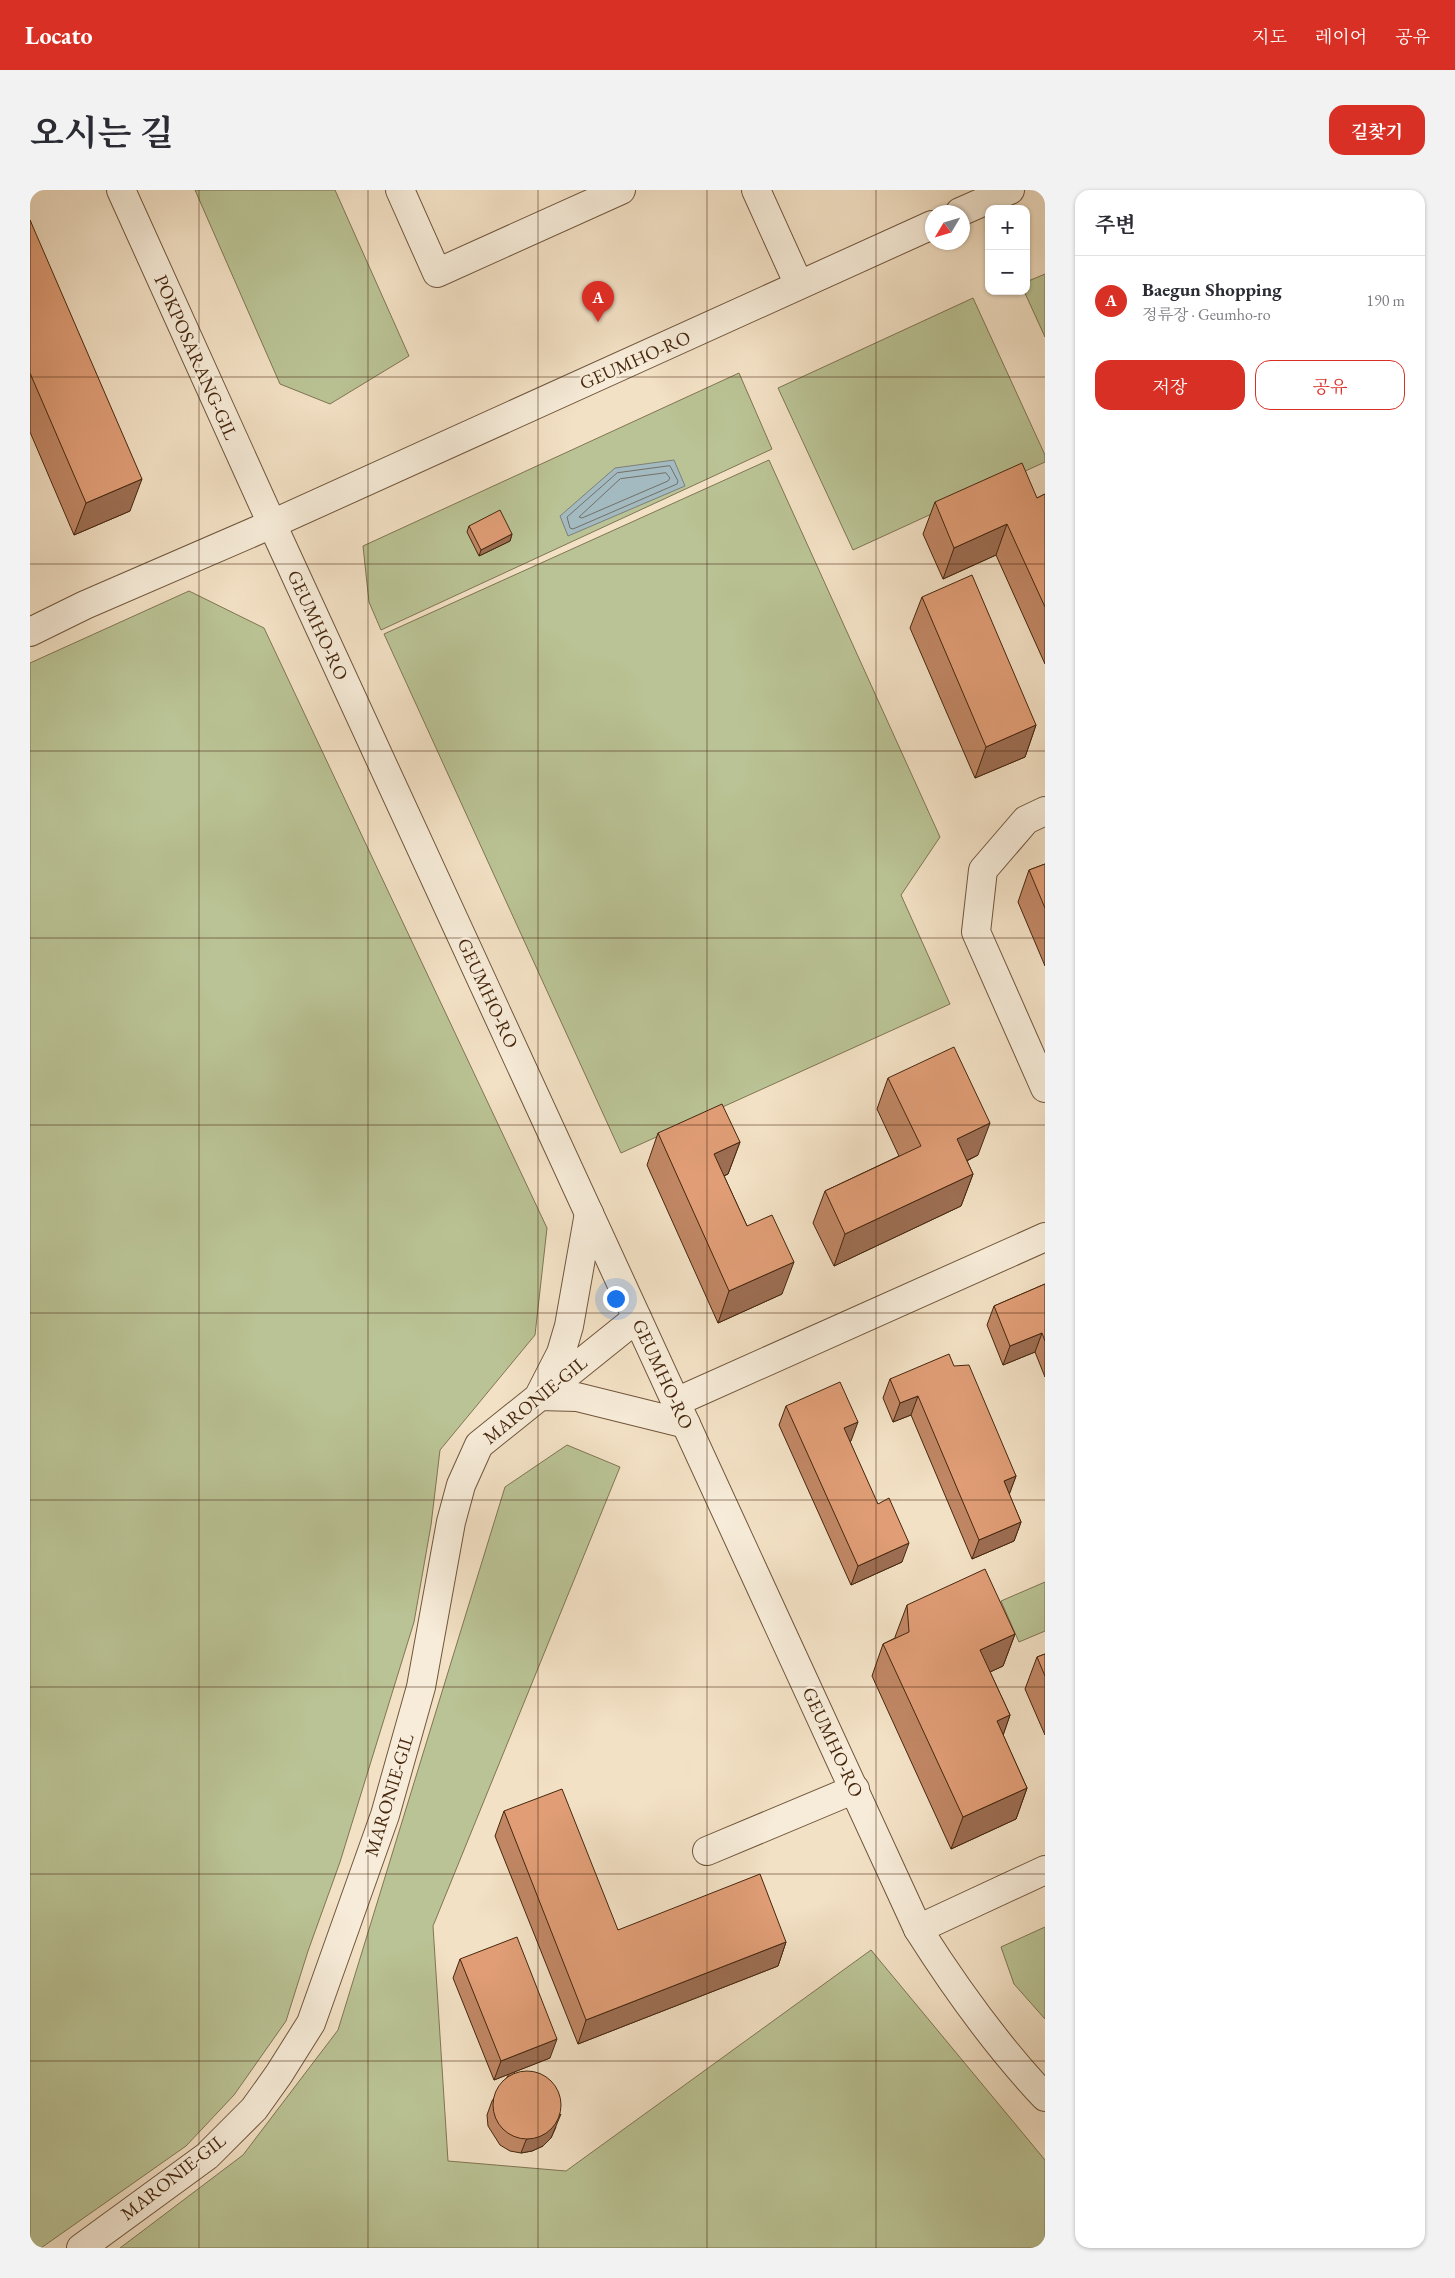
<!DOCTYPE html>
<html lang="ko">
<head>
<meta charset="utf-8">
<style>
  :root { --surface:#fff; --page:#f2f2f3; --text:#2b2b33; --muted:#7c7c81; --line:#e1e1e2; --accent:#d93025 }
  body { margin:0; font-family:"EB Garamond","Noto Serif KR",serif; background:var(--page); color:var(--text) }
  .controls { position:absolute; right:15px; top:15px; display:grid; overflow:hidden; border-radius:10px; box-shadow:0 1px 4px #0004 }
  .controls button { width:45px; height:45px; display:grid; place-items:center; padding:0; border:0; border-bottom:1px solid var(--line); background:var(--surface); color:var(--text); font:25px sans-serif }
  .compass { position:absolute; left:895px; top:15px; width:45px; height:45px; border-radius:50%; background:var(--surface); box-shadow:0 1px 4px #0004; rotate:232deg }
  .you { position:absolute; left:585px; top:1108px; width:18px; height:18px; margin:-12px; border:4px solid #fff; border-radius:50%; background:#1a73e8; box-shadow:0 0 0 8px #1a73e833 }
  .badge { display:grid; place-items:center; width:32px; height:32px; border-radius:50%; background:var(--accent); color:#fff; font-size:16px; font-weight:700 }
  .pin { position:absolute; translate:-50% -41px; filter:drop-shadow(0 1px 2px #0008) }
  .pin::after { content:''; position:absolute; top:26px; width:18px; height:15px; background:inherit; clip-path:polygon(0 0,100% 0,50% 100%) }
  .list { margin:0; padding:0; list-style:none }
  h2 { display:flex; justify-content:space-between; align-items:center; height:65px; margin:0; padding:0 20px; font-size:21px }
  h2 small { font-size:16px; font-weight:400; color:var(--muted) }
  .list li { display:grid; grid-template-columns:32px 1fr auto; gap:15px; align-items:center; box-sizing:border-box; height:90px; padding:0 20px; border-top:1px solid var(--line) }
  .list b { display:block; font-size:19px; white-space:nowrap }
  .list p { margin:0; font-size:16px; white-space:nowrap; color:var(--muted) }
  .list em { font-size:16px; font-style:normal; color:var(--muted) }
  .actions { display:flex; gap:10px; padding:15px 20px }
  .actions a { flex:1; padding:11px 0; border:1px solid var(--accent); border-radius:15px; text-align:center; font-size:18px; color:var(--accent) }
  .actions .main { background:var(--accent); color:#fff }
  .map { position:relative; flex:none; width:1015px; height:2058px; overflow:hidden; border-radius:15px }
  header { display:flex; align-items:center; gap:30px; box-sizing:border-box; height:70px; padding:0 25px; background:var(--accent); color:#fff }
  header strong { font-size:24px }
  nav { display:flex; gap:28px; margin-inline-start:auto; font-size:18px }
  .intro { display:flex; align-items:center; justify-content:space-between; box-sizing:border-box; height:120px; padding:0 30px }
  h1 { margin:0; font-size:35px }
  .button { padding:12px 22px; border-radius:15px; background:var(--accent); color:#fff; font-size:18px; font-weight:700 }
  main { display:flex; gap:30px; padding:0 30px }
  aside { flex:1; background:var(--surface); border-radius:15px; box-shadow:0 1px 4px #0004 }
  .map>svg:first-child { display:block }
</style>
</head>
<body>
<header>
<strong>Locato</strong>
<nav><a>지도</a><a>레이어</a><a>공유</a></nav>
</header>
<div class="intro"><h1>오시는 길</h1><a class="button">길찾기</a></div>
<main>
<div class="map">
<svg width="1015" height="2058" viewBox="0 0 1015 2058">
  <rect width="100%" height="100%" fill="#f3e1c5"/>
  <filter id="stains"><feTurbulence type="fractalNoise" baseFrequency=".004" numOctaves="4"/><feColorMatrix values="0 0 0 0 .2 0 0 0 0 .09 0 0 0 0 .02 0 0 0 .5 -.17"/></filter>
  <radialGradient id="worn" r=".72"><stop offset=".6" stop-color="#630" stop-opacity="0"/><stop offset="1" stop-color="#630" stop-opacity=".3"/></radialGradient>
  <path fill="#bac395" stroke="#807552" d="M165,0H305L379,166L300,214L250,194Z
    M1015,84V147L994,101H996V92Z
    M943,108L1015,265V272L823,360L748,198Z
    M709,183L742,259L351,440L339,412L333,356Z
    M739,270L910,647L871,705L920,814L591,963L354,444Z
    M159,401L234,438L517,1038L505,1145L410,1260L401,1335L384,1432L310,1672L278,1761L256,1831L204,1905L156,1956L11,2058H0V473Z
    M537,1255L590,1277L403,1736L418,1971L536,1981L841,1760L1015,1970V2058H90L213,1965L308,1840L475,1297Z
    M1015,1392V1441L989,1452L971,1411Z
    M1015,1737V1829L984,1794L971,1757Z"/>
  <path fill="#a3bac0" stroke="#7e7f79" d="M644,270L655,296L538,346L530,326L585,278Z"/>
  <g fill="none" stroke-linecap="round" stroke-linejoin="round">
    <path stroke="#747067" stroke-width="1" d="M640,276L648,291L647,294L543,339L540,338L537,327L587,283Z
      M636,283L640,288L638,291L552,328L549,327L590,289Z"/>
    <defs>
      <path id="minor" d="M370,0L407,83L591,0
        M726,0L769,95
        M930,22L980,0
        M0,442L55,415L242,334L902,35
        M1015,621L996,630L953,680L946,742L1015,898
        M559,1023L539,1136L531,1163L509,1206L547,1207L656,1234
        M646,1212L1015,1047
        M677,1661L825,1599
        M888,1739L1015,1680
        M51,2058L177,1966L224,1919L249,1884L281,1833L355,1625L391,1497L421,1332L431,1295L449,1255L607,1128"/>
      <path id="tertiary" d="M91,0L242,334L888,1739C926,1799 967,1856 1015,1907"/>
    </defs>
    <use href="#minor" stroke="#71563c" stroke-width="30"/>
    <use href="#tertiary" stroke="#71563c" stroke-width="30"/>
    <use href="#minor" stroke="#f7ecd9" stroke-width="28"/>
    <use href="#tertiary" stroke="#f7ecd9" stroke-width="28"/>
  </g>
  <path fill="#c18765" stroke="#46270e" d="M0,30L100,321L44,345L0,242Z
    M1015,304V474L966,365L913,389L893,344L905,312L1007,308Z
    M439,336L482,344L480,351L449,366L437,342Z
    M892,407L1006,535L995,567L945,588L880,438Z
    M1015,674V776L988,712L999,680Z
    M858,888L948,965L937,971L943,984L931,1016L804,1076L783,1033L795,1001L869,966L847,919Z
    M628,943L710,952L698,984L694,986L717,1036L752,1104L688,1133L617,975Z
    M1015,1094V1187L1005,1162L973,1175L957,1135L964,1116Z
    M924,1176L986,1286L979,1304L991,1332L984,1351L942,1369L881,1225L863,1232L853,1208L860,1189Z
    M756,1216L821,1251L820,1252L872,1372L821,1395L749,1235Z
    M877,1415L985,1444L973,1476L960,1482L980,1525L973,1545L997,1598L986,1629L921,1659L842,1486L853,1454L865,1448V1447Z
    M1015,1464V1545L995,1499L1007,1467Z
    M474,1621L588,1740L756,1752L748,1776L548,1854L465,1646Z
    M430,1769L520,1868L484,1882L526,1937L521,1948L513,1956L502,1961L491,1963L480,1961L470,1955L458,1936L457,1925L462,1911L479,1884L464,1890L423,1788Z"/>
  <path fill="#9d6e53" stroke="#46270e" d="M112,289L100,321L44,345L56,313Z
    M977,334L966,365L913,389L924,358Z
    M482,344L480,351L449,366L451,360Z
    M1006,535L995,567L945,588L956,557Z
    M960,933L948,965L915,981L927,949Z
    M710,952L698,984L673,995L684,964Z
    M943,984L931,1016L804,1076L815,1044Z
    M764,1072L752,1104L688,1133L699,1101Z
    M1012,1143L1005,1162L973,1175L980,1156Z
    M888,1206L881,1225L863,1232L870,1213Z
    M828,1232L821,1251L807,1258L814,1238Z
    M986,1286L979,1305L974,1291Z
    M991,1332L984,1351L942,1369L949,1350Z
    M879,1353L872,1372L821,1395L828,1376Z
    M985,1444L973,1476L938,1492L950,1460Z
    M980,1525L969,1557L967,1531Z
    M997,1598L986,1629L921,1659L933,1627Z
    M756,1752L748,1776L548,1854L556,1830Z
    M527,1849L520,1868L464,1890L471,1871Z
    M531,1924L521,1948L513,1956L502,1961L491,1963L496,1950Z"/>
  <path fill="#e09d76" stroke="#46270e" d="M0,30L112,289L56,313L0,183Z
    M992,273L1007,308L1015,304V417L977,334L924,358L905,312Z
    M470,320L482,344L451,360L439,336Z
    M942,385L1006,535L956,557L892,407Z
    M1015,674V718L999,680Z
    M924,857L960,933L927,949L943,984L815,1044L795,1001L891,956L858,888Z
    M692,914L710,952L684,964L717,1036L742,1025L764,1072L699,1101L628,943Z
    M1015,1094V1151L1012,1143L980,1156L964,1116Z
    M919,1164L924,1176L939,1175L986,1286L974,1291L991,1332L949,1350L888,1206L870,1213L860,1189Z
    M810,1192L828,1232L814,1238L848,1314L859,1308L879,1353L828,1376L756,1216Z
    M955,1379L985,1444L950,1460L980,1525L967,1531L997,1598L933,1627L853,1454L879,1442L877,1415Z
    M1015,1464V1486L1007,1467Z
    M532,1599L588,1740L730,1684L756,1752L556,1830L474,1621Z
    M487,1747L527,1849L471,1871L430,1769Z
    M463 1915a34 34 0 1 1 68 0a34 34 0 1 1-68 0Z"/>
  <path fill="none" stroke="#46270e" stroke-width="1" stroke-opacity="0.55" d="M169,0V2058M338,0V2058M508,0V2058M677,0V2058M846,0V2058M0,187H1015M0,374H1015M0,561H1015M0,748H1015M0,935H1015M0,1123H1015M0,1310H1015M0,1497H1015M0,1684H1015M0,1871H1015"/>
  <g text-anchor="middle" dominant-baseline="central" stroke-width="5" stroke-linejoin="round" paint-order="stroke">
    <g font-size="19" fill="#46270e" stroke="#f7ecd9">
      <text transform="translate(166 167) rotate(66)">POKPOSARANG-GIL</text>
      <text transform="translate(605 170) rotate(-24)">GEUMHO-RO</text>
      <text transform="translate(288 435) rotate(65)">GEUMHO-RO</text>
      <text transform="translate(458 803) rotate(65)">GEUMHO-RO</text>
      <text transform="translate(633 1184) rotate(65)">GEUMHO-RO</text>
      <text transform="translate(505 1210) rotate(-39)">MARONIE-GIL</text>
      <text transform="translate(803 1552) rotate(65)">GEUMHO-RO</text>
      <text transform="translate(359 1605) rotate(-73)">MARONIE-GIL</text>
      <text transform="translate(143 1987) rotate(-38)">MARONIE-GIL</text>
    </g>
  </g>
  <rect width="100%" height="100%" filter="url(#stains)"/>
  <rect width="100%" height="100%" fill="url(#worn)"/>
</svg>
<div class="controls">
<button>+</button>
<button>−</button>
</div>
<svg class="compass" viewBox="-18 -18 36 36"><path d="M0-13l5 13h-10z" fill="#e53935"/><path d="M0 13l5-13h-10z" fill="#7c7c81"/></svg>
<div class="you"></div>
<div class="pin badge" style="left:568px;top:132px">A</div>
</div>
<aside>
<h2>주변<small></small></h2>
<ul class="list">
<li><span class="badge">A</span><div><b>Baegun Shopping</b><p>정류장 · Geumho-ro</p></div><em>190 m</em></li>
</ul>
<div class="actions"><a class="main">저장</a><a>공유</a></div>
</aside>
</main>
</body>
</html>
